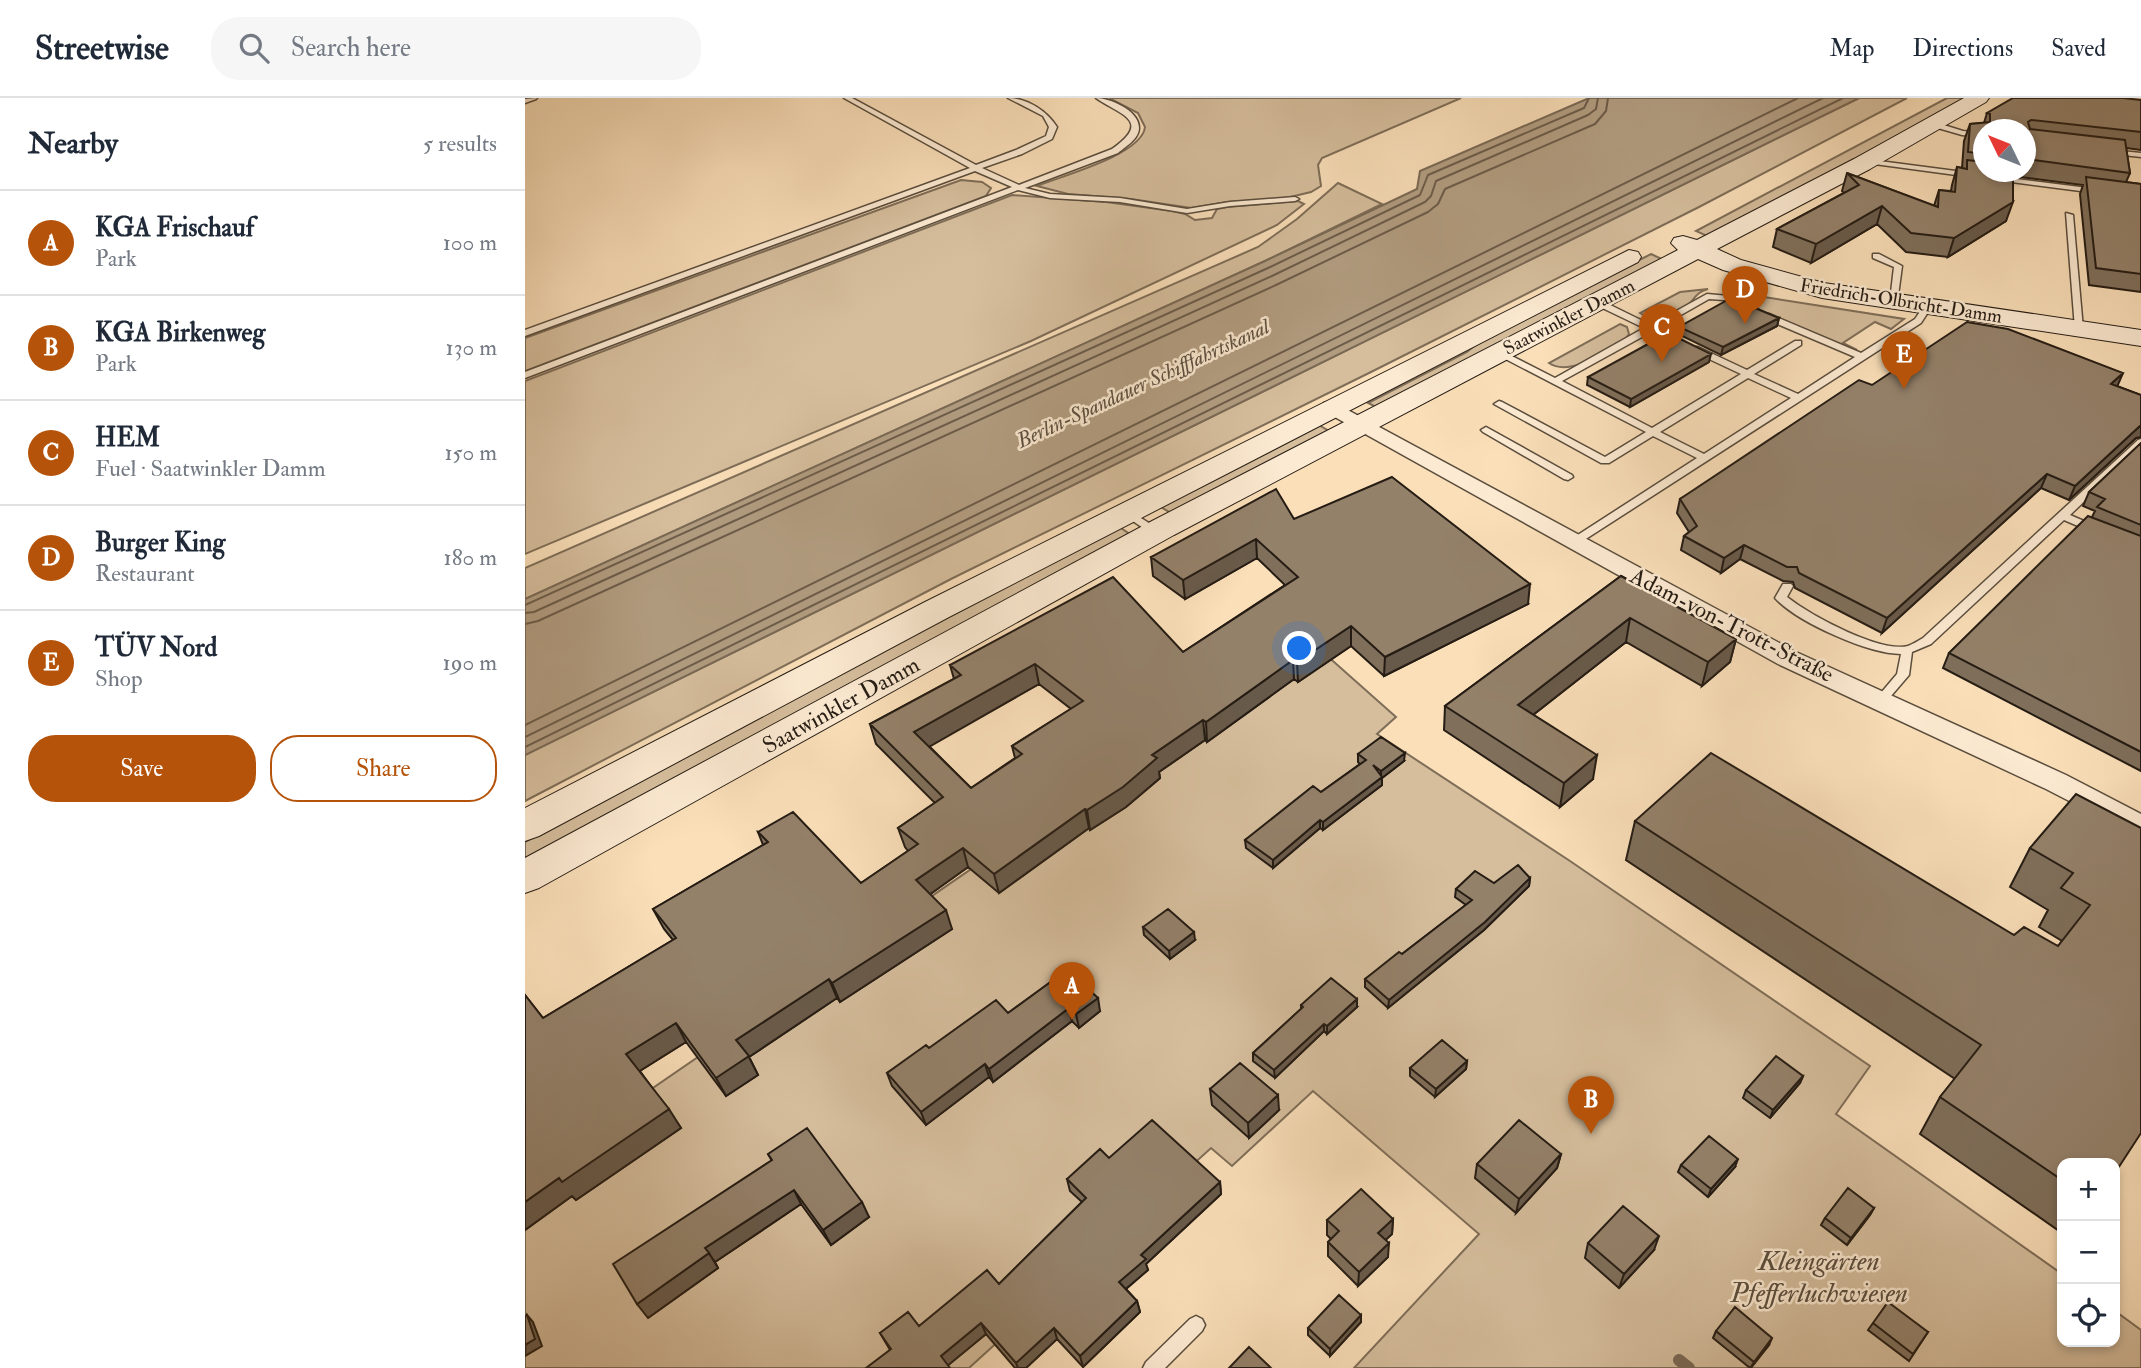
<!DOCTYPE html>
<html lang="en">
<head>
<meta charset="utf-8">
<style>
  :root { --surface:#fff; --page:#f6f6f7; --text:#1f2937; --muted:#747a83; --line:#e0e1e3; --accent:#b45309 }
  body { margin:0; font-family:"IM FELL Double Pica",serif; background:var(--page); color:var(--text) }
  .controls { position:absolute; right:21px; bottom:21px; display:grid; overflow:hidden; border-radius:14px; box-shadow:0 4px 10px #0003 }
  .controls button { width:63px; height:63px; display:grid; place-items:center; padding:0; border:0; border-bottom:2px solid var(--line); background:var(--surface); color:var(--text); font:35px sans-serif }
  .compass { position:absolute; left:1448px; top:21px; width:63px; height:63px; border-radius:50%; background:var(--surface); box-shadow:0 4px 10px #0003; rotate:313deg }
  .you { position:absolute; left:775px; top:551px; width:24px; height:24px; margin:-18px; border:5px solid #fff; border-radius:50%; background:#1a73e8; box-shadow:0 0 0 10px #1a73e833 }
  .badge { display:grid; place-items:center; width:46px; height:46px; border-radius:50%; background:var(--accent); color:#fff; font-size:23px; font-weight:700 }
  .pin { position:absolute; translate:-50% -58px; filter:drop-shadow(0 2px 4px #0008) }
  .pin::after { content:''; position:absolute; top:37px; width:24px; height:21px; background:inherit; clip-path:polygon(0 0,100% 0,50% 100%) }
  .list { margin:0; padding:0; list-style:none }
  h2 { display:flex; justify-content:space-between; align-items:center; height:91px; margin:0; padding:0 28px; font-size:30px }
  h2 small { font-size:23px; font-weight:400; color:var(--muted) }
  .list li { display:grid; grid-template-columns:46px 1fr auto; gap:21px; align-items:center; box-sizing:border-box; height:105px; padding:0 28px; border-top:2px solid var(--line) }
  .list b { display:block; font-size:26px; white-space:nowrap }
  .list p { margin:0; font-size:23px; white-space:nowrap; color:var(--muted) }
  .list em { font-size:23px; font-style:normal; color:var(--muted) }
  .actions { display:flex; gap:14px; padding:21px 28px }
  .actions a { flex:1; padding:16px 0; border:2px solid var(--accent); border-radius:28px; text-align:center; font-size:24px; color:var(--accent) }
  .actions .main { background:var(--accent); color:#fff }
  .icon { flex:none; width:38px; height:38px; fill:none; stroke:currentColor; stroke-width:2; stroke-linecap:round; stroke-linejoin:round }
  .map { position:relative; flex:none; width:1616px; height:1270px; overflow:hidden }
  header { display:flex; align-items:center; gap:42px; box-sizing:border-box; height:98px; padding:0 35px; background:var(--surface); border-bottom:2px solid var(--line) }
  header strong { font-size:33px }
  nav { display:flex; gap:38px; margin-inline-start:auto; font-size:24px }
  .search { width:490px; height:63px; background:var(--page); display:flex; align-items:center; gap:18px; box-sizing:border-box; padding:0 24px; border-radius:28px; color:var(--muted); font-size:26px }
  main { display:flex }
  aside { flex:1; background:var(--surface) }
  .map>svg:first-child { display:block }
</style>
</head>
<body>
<header>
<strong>Streetwise</strong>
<div class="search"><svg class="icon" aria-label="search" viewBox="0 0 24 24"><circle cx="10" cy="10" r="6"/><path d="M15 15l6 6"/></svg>Search here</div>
<nav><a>Map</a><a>Directions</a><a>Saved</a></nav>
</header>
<main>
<aside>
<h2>Nearby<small>5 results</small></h2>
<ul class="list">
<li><span class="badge">A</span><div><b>KGA Frischauf</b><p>Park</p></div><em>100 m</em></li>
<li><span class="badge">B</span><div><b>KGA Birkenweg</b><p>Park</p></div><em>130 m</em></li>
<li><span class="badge">C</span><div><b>HEM</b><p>Fuel · Saatwinkler Damm</p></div><em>150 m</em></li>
<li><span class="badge">D</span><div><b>Burger King</b><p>Restaurant</p></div><em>180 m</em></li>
<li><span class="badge">E</span><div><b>TÜV Nord</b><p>Shop</p></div><em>190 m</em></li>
</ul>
<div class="actions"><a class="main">Save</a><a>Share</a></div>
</aside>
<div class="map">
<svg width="1616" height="1270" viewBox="0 0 1616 1270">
  <rect width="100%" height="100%" fill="#fadfb9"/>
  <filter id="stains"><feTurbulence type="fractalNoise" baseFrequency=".00286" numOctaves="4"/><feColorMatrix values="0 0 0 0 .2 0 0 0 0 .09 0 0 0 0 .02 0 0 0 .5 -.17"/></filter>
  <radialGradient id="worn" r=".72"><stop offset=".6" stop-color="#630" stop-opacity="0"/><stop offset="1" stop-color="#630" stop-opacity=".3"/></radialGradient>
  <path fill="#d6be9d" stroke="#7e6d58" stroke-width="2" d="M584,0H936L797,60L793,67L796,88L786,94L761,100L703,104L666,110L606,101L543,96L512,88C536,78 617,57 620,29L613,15Z
    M1334,0H1382L1174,109L846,274L426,481L0,703V657Z
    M1422,0H1442L1184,139L1171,133Z
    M436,82L457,84L466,90L461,98L0,273V240Z
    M813,85L857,106L740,163L0,501V470L733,149L772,121Z
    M487,97L581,104L647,113L660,116L670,122L687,120L692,111L702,109L773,103L779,106L752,127L506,243L0,456V283Z
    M1126,156L1139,162L851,309L843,305L942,254L954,244Z
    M1183,191C1173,194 1172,197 1166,204C1155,216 1128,224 1115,215L1155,194Z
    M1219,197L1220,196L1379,221L1366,231L1350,224L1318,245L1332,252H1329L1235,212Z
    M1095,226L1102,229L1104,236L1101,240C1082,251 1046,280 1024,265Z
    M792,326L804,333L646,415L634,408Z
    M593,428L606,437L0,763V744Z
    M782,540L871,619L852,636L1045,763L1345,968L1311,1016L1537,1176V1244H1590V1213L1616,1232V1270H829L954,1136L788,993L707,1068L686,1050L444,1270H0V1078Z"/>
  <path fill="#b29d81" stroke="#7a6955" stroke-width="2" d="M1064,0H1334L0,657V501L740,163L892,91L895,73Z"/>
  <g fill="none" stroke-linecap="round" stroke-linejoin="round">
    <path stroke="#6c5c4a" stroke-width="2" d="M0,507L743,170L895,97L903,77L1059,10L1064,0
      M0,515L9,514L747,178L900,104L906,98L911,83L1063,17L1071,11L1073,0
      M0,526L13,523L751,187L903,114L913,106L920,91L1070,26L1081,13L1083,0
      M0,627L1273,0
      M0,639L1298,0
      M0,649L1318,0"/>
    <path stroke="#7a6955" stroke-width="12" d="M1154,1262L1164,1270"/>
    <defs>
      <path id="lane" d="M12,0L11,1L0,5V1Z
        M319,0H327L451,67L491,52L521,38L524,29L518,18L483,0C502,0 522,13 532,29L527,41L497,56L457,70L494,87L587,51C628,22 595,17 571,0C584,0 614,12 614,30C614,41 600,49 593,55L500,90L525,96L595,100L662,111L705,104L770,99L774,101L770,103L705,108L662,115L595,104L525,100L493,92L0,280V274L487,89L450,73L0,238V232L445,70Z
        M1409,24L1438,33L1458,35V39L1437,37L1406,28V24Z
        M1586,52L1616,55V59L1589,56L1585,54Z
        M1339,61L1446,75L1450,77L1446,79L1342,65L1338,63Z
        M1468,78L1571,91L1575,93L1571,95L1471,82L1467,80Z
        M1541,115L1548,117L1558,231L1554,234L1550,231Z
        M1348,156H1354L1377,168L1372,205L1365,203L1369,169L1348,160Z
        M1182,196L1204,198L1222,208L1218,211L1199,202L1184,201L1133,230L1157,242V246H1151L1126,234L1037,283L1127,330L1216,276L1167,253V249H1173L1222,272L1270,243H1276V247L1229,276L1273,296L1330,259L1238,220V216H1244L1336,255L1390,221L1400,206L1407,208L1396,225L1053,446H1045L1044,444L1045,442L1172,360L1128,338L1084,365H1076L969,306L974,303L977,304L1080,359L1121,334L969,255L974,252L977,253L1030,280L1119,230L1069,206V202H1075L1126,227ZM1223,280L1266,300L1179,356L1135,334Z
        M961,329L1047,377L1048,379L1043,382L1039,381L958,334L956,332Z
        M1616,341V349L1545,417L1575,430L1576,432L1575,434H1567L1539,422L1406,546L1387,554L1384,577L1360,605H1352L1350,602L1372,576L1376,556C1343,556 1272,524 1250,500L1258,486H1266L1268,488L1262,499C1285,517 1354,555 1383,548C1388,546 1393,543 1398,540L1613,342Z
        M600,410L635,432L636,434L635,436H627L596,415L595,413Z
        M671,1218L677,1221L680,1227L677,1233L640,1270H618L621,1264L665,1221Z"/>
      <path id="street" d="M806,303L1271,554L1541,677L1616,716V740L1521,691L1253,566L799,313L796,309L799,305Z"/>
      <path id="secondary" d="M1439,0H1464L1461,4L1345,71L1192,151L1216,162L1299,185L1616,232V248L1297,200L1198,172L1173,161L649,437L14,790L0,795V760L627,423L1153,152L1146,145L1149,140L1158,138L1172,142L1329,61Z
        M1104,152L1113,154L1116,159L1113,164L424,519L14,738L0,743V710L400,504Z"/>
    </defs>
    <use href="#lane" stroke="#5a4d3d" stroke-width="3"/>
    <use href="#street" stroke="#5a4d3d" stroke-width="3"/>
    <use href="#secondary" stroke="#251c14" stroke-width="2"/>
    <use href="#lane" fill="#fcead2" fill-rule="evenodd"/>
    <use href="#street" fill="#fcead2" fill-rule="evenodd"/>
    <use href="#secondary" fill="#fcead2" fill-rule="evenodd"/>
  </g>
  <path fill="#7f6f5b" stroke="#251c14" stroke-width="2" fill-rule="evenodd" d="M1616,2V52L1601,50L1605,75L1601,84L1616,86V194L1564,187L1555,96L1558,87L1488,78L1481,123L1423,159L1381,154L1352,126L1286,165L1248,149L1252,131L1319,95L1317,93L1322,75L1409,108L1414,92L1426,93L1427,87L1432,69L1437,70L1439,43L1445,26L1459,25L1462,15ZM1459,32H1501V74H1459Z
    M1254,220L1252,228L1196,257L1153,236L1154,229Z
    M1184,264L1105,309L1062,287L1063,279Z
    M1347,287L1592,288L1616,297V339L1611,340L1544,402L1516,390L1357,535L1270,490L1268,484L1258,483L1215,461L1196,475L1156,452L1159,438L1164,434L1152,415L1155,401Z
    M1616,345V673L1418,570L1424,555L1567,419L1570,413L1558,408L1564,394Z
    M769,421L1003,506L859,578L826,548L773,584L769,581L682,644L680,642L634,674L635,680L601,709L565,732L564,730L474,795L443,769L405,796L427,831L315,904L312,900L224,959L233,977L201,998L161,944L115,973L156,1030L51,1102L47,1098L0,1132V897L18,920L148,842L139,831L128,811L238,747L233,734L336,785L383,753L380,749L373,730L410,705L351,646L345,626L429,581L425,567L658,554L760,487L732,460L660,501L628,478L626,459ZM514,586L546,611L487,648L490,660L446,690L404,648Z
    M1096,478L1211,541L1205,564L1177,588L1101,544L1008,617L1068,681L1035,709L919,632L920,608Z
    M833,656L879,663L857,680V687L798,732L795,730L748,770L721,750L720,742L796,694L835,666L833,664Z
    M1110,723L1489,837L1533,848L1537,843L1514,829L1523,812L1485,789L1505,750L1616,730L1537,1065V1135L1395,1036L1415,999L1430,981L1101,762Z
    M1005,780L1004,788L959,832L863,910L840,889V881L877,856L941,807L930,799L931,791Z
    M618,829L670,842L645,861L619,837Z
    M542,872L575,913L554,930L547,923L468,984L464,979L401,1027L367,988L362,975L404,950L483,915Z
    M776,907L832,909L802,936L799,933L750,980L728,963V955L776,911Z
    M942,963L941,971L910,999L885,978V970Z
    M1278,978L1275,985L1245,1020L1218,1000L1221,992Z
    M685,991L754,1012L724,1040L687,1007Z
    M243,1056L344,1119L306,1147L276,1106L190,1164L193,1170L123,1220L247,1063Z
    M1036,1056L1032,1070L991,1115L950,1080L952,1066Z
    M1156,1067L1210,1069L1183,1099L1153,1074Z
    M542,1081L695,1084L696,1096L621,1166L623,1172L601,1191L612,1203L615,1214L558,1269L532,1241L501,1270H490L461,1236L423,1267L365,1252L355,1235L394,1228L474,1186L557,1104L545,1093Z
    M1349,1110L1345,1117L1322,1147L1296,1127L1300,1120Z
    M868,1121L867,1136L860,1142L863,1159L833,1188L803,1158V1144L806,1141L802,1137V1122Z
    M1063,1145L1129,1152L1094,1190L1060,1160Z
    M836,1217V1224L805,1258L783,1237V1230Z
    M1348,1225L1403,1234L1384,1263L1343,1232Z
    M1191,1233L1244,1247L1225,1270L1188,1240Z"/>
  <path fill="#685a4a" stroke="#251c14" stroke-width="2" d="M1488,104L1481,123L1423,159L1429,140Z
    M1357,108L1352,126L1286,165L1291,146Z
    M1254,220L1252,228L1196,257L1198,249Z
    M1186,256L1184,264L1105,309L1106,301Z
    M1598,275L1592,289L1586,286Z
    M1616,327V339L1611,340L1544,402L1550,388Z
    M1522,376L1516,390L1357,535L1362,520Z
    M731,441L732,460L660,501L658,482Z
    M1219,447L1215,461L1196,475L1199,460Z
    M1005,486L1003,506L859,578L860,559Z
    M1105,520L1101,544L990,631L993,607Z
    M826,528V548L773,584L772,564Z
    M1211,541L1205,564L1177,588L1183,564Z
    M768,562L769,581L682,644L681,624Z
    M510,566L514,586L395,654L389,634Z
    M678,622L680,642L634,674L635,680L601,709L565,732L562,712L627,657Z
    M880,655L879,663L857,680V687L798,732V724L856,680V673Z
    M1072,657L1068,681L1035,709L1039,685Z
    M560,711L564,730L474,795L469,776Z
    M795,722V730L748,770V762Z
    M438,750L443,769L397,802L391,782Z
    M1005,780L1004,788L959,832L863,910L864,902Z
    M421,812L427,831L315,904L307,885Z
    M669,834L670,842L645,861L644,853Z
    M304,881L312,900L224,959L233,977L201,998L191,980L211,942Z
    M573,900L575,913L554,930L551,916Z
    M832,901V909L802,936V928Z
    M544,910L547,923L468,984L464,971Z
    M151,925L161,944L113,974L101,956Z
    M799,926V933L750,980L749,972Z
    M942,963L941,971L910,999L911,991Z
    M460,966L464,979L401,1027L396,1014Z
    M1278,978L1275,985L1245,1020L1248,1012Z
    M753,997L754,1012L724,1040L723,1025Z
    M144,1011L156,1030L51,1102L47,1098L0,1132V1104L34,1080Z
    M1036,1056L1032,1070L991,1115L994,1101Z
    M1213,1061L1210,1069L1183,1099L1186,1091Z
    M695,1084L696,1096L621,1166L623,1172L596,1195L594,1184L616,1157Z
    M269,1092L276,1106L190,1164L180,1150Z
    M337,1104L344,1119L306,1147L298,1132Z
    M1349,1110L1345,1117L1322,1147L1326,1140Z
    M868,1121L867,1136L852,1150L853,1135Z
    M1134,1138L1129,1152L1094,1190L1099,1176Z
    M864,1145L863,1159L833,1188L834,1174Z
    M184,1155L193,1170L123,1220L112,1206Z
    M612,1203L615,1214L558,1269L555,1258Z
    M2,1217L8,1224L17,1248L0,1258Z
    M836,1217V1224L805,1258V1251Z
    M456,1225L461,1236L421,1269L416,1258Z
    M529,1230L532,1241L501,1270H493L491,1265Z
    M1247,1240L1244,1247L1226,1270L1229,1264Z"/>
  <path fill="#94816a" stroke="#251c14" stroke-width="2" fill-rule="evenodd" d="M1488,0H1598L1616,2V34L1506,22L1503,24L1505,31L1600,42L1605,75L1501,61V32H1459V56L1443,54L1445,26L1465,24V16L1462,15Z
    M1442,62L1459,64V74H1488V104L1429,140L1386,135L1357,108L1291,146L1252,131L1334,87L1322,75L1413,109L1414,92L1430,94L1432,69L1442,71Z
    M1561,79L1616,86V176L1571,170Z
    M1206,200L1254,220L1198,249L1154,229Z
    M1442,224L1483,231L1598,275L1586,286L1616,297V327L1550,388L1522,376L1362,520L1274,475L1272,469H1262L1219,447L1199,460L1159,438L1172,428L1155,401L1334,282L1347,287Z
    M1143,235L1186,256L1106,301L1063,279Z
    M1616,345V427L1572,409L1580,401L1564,394Z
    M867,379L1005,486L860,559L826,528L772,564L768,562L681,624L678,622L627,657L632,660L598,689L562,712L560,711L469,776L438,750L391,782L421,812L307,885L304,881L211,942L224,958L191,980L151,925L101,956L144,1011L37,1084L34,1080L0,1104V897L18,920L151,840L128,811L243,744L233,734L268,714L336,785L393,746L373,730L418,699L345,626L436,577L425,567L588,479L658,554L773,479L731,441L658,482L626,459L751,391L769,421ZM510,566L558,603L487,648L497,656L446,690L389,634Z
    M1563,418L1616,438V654L1424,555Z
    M1096,478L1211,541L1183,564L1105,520L993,607L1072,657L1039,685L920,608Z
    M856,639L880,655L856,673L848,667L857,679L798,724L795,722L748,762L720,742L788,688L796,694L841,662L833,656Z
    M1186,655L1489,837L1499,829L1533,848L1565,807L1536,790L1548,775L1505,750L1551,696L1616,730V1035L1590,1075V1065H1537V1082L1415,999L1456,947L1110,723Z
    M993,767L1005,780L960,824L864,902L840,881L874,854L877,856L947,802L931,791L950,773L969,785Z
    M643,811L669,834L644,853L618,829Z
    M542,872L573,900L551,916L544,910L464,971L460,966L396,1014L362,975L401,947L404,950L471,902L483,915Z
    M806,880L832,901L802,928L799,926L749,972L728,955L778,909L776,907Z
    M917,942L942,963L911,991L885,970Z
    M1251,958L1278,978L1248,1012L1221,992Z
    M715,965L753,997L723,1025L685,991Z
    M627,1022L695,1084L616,1157L621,1161L594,1184L612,1203L555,1258L529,1230L491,1265L456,1225L416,1258L425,1270H341L366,1251L355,1235L383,1214L394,1228L462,1172L474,1186L561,1100L542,1081L575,1051L584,1060Z
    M994,1022L1036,1056L994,1101L952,1066Z
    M282,1030L337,1104L298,1132L269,1092L180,1150L184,1155L112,1206L88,1166L247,1062L243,1056Z
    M1184,1038L1213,1061L1186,1091L1156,1067Z
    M1323,1090L1349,1110L1326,1140L1300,1120Z
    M836,1091L868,1121L853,1135L864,1145L834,1174L803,1144L814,1133L802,1122Z
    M1098,1108L1134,1138L1099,1176L1063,1145Z
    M814,1197L836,1217L805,1251L783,1230Z
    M1363,1204L1403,1234L1388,1256L1348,1225Z
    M1210,1209L1247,1240L1229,1264L1191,1233Z
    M2,1217L10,1241L0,1247V1218Z
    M724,1249L746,1270H704Z"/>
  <g text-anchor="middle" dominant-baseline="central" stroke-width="5" stroke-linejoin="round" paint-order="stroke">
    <g font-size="19" fill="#251c14" stroke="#fcead2">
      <text transform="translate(1376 203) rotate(9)">Friedrich-Olbricht-Damm</text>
      <text transform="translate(1044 219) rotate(-27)">Saatwinkler Damm</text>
    </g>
    <g font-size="21" font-style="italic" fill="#5d5040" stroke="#fcead2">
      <text transform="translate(618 286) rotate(-25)">Berlin-Spandauer Schifffahrtskanal</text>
    </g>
    <g font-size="23" fill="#251c14" stroke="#fcead2">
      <text transform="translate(1207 527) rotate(27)">Adam-von-Trott-Straße</text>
      <text transform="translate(316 607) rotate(-29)">Saatwinkler Damm</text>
    </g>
    <g font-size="28" font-style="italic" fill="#5a4d3d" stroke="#fcead2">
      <text x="1294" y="1163">Kleingärten<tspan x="1294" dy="32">Pfefferluchwiesen</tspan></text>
    </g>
  </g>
  <rect width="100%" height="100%" filter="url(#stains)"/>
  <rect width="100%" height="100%" fill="url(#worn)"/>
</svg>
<div class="controls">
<button>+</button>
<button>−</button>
<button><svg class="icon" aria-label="locate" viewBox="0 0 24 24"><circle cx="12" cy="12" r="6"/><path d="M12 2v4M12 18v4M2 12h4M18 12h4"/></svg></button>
</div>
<svg class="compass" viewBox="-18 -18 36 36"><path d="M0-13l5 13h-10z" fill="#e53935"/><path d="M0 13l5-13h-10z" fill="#747a83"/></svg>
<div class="you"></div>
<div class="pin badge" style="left:547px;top:922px">A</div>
<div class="pin badge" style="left:1066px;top:1036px">B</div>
<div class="pin badge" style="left:1137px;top:264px">C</div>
<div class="pin badge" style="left:1220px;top:226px">D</div>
<div class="pin badge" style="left:1379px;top:291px">E</div>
</div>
</main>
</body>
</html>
